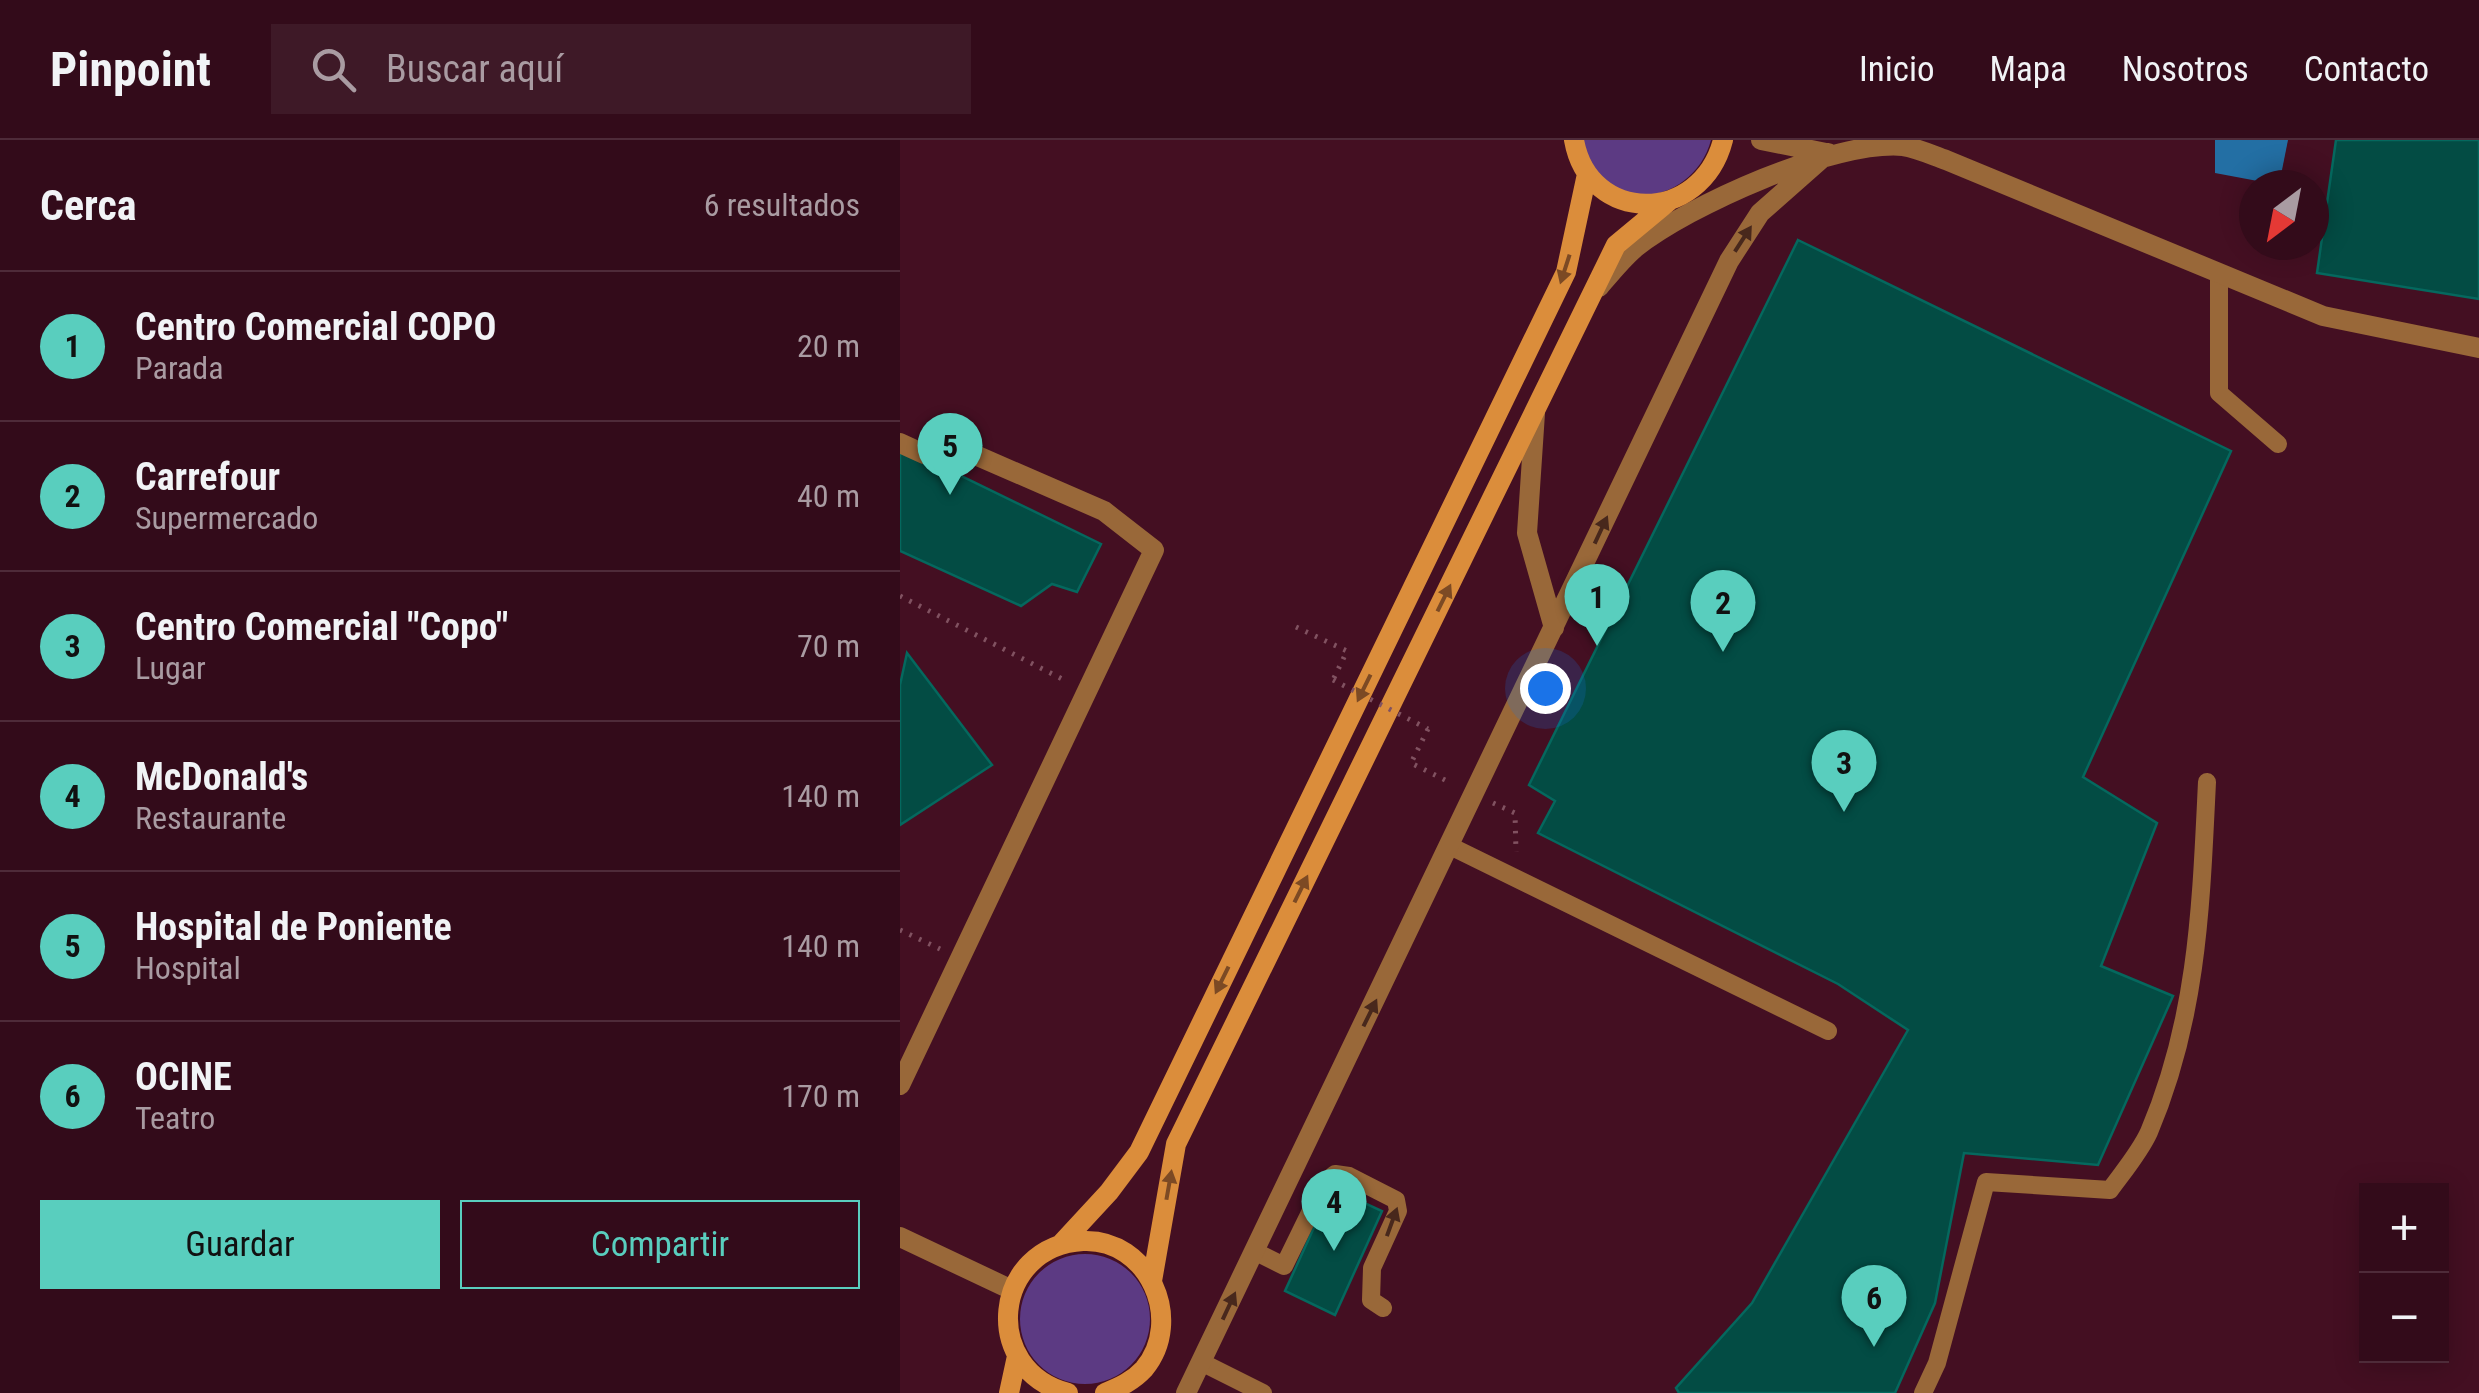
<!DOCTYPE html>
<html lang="es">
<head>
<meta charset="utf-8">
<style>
  :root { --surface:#330b1a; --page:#3e1927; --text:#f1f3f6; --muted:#a99ba2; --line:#4e2b39; --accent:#59cebe }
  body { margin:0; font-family:"Roboto Condensed",sans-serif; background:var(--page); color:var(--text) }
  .controls { position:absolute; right:30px; bottom:30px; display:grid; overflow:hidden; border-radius:0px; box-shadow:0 5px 25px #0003 }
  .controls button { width:90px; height:90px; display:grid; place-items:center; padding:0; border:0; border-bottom:2px solid var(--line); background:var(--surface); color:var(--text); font:50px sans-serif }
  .compass { position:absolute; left:1339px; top:30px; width:90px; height:90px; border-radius:50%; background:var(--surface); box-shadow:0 5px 25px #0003; rotate:212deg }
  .you { position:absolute; left:645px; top:548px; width:35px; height:35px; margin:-25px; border:8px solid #fff; border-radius:50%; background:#1a73e8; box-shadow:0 0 0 15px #1a73e833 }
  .badge { display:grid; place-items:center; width:65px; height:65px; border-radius:50%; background:var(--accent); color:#111; font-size:32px; font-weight:700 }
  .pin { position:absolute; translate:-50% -82px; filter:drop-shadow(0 2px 5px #0008) }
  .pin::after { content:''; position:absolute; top:52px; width:35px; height:30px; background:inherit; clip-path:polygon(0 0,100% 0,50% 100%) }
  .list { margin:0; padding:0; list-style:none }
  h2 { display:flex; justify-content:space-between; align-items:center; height:130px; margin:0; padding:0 40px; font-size:42px }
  h2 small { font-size:32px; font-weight:400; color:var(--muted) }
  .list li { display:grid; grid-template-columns:65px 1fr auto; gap:30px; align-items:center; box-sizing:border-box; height:150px; padding:0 40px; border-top:2px solid var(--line) }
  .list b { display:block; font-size:38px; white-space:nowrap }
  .list p { margin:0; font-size:32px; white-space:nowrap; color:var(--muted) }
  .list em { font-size:32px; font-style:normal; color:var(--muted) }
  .actions { display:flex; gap:20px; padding:30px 40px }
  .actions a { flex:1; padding:22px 0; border:2px solid var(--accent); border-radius:0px; text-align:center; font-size:35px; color:var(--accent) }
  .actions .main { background:var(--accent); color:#111 }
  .icon { flex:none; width:55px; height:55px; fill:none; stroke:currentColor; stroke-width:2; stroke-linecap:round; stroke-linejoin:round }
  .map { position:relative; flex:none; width:1579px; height:1253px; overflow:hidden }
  header { display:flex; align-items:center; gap:60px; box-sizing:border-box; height:140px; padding:0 50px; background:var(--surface); border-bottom:2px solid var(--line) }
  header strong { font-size:48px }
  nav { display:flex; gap:55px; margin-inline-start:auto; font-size:35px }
  .search { width:700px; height:90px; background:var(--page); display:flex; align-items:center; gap:25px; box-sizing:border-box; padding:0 35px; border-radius:0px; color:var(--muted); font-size:38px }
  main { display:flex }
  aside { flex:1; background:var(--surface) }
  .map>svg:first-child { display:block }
</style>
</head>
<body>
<header>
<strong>Pinpoint</strong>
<div class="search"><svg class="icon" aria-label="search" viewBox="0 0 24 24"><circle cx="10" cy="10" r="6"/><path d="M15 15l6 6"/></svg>Buscar aquí</div>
<nav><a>Inicio</a><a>Mapa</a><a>Nosotros</a><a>Contacto</a></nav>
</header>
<main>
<aside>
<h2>Cerca<small>6 resultados</small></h2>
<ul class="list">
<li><span class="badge">1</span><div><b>Centro Comercial COPO</b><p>Parada</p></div><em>20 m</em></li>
<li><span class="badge">2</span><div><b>Carrefour</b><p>Supermercado</p></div><em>40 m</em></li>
<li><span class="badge">3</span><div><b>Centro Comercial &quot;Copo&quot;</b><p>Lugar</p></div><em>70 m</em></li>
<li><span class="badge">4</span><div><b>McDonald's</b><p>Restaurante</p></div><em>140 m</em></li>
<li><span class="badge">5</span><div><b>Hospital de Poniente</b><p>Hospital</p></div><em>140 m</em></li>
<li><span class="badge">6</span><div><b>OCINE</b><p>Teatro</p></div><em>170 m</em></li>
</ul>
<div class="actions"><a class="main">Guardar</a><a>Compartir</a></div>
</aside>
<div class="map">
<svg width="1579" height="1253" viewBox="0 0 1579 1253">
  <rect width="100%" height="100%" fill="#440f22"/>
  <path fill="#5c3a83" d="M681,0H811C796,58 719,78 689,23C685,16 684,7 681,0Z
    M120 1179a65 65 0 1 1 130 0a65 65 0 1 1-130 0Z"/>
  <path fill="#236fa4" d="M1315,0H1388L1379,45L1315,33Z"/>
  <path fill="#034c44" stroke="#05685e" stroke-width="2.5" d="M1436,0H1579V159L1417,133Z
    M898,100L1331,311L1183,637L1257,683L1201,826L1273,856L1198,1025L1064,1013L1035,1163L995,1253H779L776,1248L852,1163L1008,890L938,844L638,693L655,661L629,645Z
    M0,306L201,404L177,452L152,444L121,466L0,411Z
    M7,513L92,625L0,685V545Z
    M432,1048L482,1071L435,1175L385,1151Z"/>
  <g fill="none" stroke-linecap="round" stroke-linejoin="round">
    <path stroke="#815261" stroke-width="5" stroke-dasharray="2.5 8" stroke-linecap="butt" d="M0,456L168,542
      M396,487L447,511L433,540
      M528,589L511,623L551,643
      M593,663L615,673L616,712
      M0,790L40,809"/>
    <path stroke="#996839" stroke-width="18" d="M1319,134V253L1378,304
      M550,706L928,891
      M354,1111L384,1126L425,1042L435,1034L449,1036L496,1060L498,1071L472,1128L471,1160L483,1168
      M303,1223L363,1253
      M1023,1253L1037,1223L1086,1042L1210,1050C1223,1032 1240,1012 1249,992C1298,877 1301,764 1307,642"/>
    <path stroke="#996839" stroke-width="20" d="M861,0L926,13
      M699,147C710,134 722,119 735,108C789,65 934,0 1003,6C1017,8 1032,15 1046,20L1423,176L1579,208
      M635,273L627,393L654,488
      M0,303L24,314L34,297L204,371L254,410L0,945
      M0,1097L112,1150
      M286,1253L829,121L860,73L928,13"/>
    <path stroke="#db8d3b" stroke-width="20" d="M674,0C689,85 801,85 823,0
      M160,1105L209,1052L239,1012L666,132L687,34
      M252,1141L276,1004L716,105L769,61
      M109,1253L117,1216
      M168,1253C80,1230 92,1106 183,1101C248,1098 285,1180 244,1229C233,1241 220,1247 205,1253"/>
    <path stroke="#815261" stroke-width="5" stroke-dasharray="2.5 8" stroke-linecap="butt" d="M433,540L528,589"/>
  </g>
  <defs><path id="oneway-solid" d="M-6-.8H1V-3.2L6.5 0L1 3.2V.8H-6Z" transform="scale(2.5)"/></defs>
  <g fill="#48281c">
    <use href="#oneway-solid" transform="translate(843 99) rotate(-57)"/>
    <use href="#oneway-solid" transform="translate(701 390) rotate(-65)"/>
    <use href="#oneway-solid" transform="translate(470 873) rotate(-64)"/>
    <use href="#oneway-solid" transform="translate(492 1082) rotate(-70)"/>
    <use href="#oneway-solid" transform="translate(329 1166) rotate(-65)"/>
  </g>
  <g fill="#7c4a24">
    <use href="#oneway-solid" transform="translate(665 129) rotate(108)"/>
    <use href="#oneway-solid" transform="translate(544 458) rotate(-64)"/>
    <use href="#oneway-solid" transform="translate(464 548) rotate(116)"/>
    <use href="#oneway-solid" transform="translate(401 749) rotate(-64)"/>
    <use href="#oneway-solid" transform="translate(322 840) rotate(116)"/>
    <use href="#oneway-solid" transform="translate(269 1045) rotate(-80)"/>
  </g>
</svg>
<div class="controls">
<button>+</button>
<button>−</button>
</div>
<svg class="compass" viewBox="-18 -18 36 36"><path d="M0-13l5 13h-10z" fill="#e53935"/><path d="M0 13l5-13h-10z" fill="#a99ba2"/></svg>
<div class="you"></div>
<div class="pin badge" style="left:697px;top:506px">1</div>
<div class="pin badge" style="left:823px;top:512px">2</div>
<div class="pin badge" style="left:944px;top:672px">3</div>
<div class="pin badge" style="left:434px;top:1111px">4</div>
<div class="pin badge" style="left:50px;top:355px">5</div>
<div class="pin badge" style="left:974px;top:1207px">6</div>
</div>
</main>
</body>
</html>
